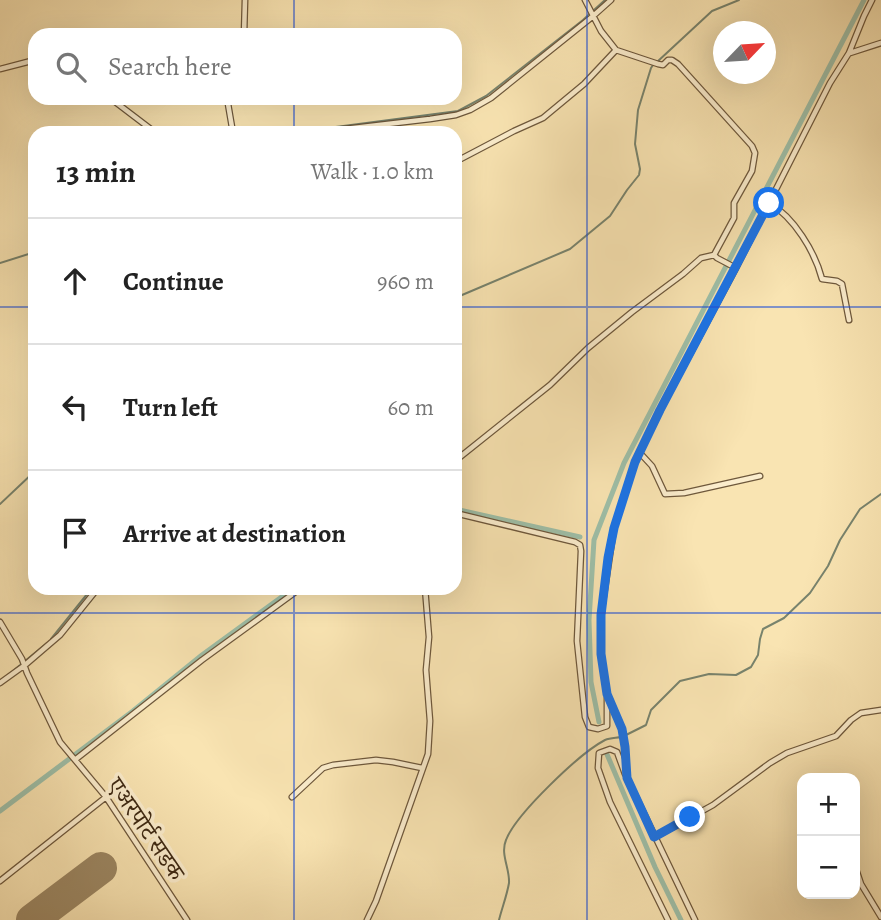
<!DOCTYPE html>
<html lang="en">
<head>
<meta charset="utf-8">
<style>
  :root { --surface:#fff; --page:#f6f6f6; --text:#222; --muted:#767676; --line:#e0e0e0 }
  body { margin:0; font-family:Alegreya,"Noto Serif Devanagari",serif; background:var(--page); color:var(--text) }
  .controls { position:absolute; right:21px; bottom:21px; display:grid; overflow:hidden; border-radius:14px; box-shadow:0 7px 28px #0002 }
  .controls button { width:63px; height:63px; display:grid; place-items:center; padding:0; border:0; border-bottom:2px solid var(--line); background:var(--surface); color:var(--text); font:35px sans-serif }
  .compass { position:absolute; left:713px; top:21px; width:63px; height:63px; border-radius:50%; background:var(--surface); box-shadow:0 7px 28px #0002; rotate:65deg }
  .stop { position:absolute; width:21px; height:21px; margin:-16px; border:5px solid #1a73e8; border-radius:50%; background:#fff }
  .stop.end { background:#1a73e8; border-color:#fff; box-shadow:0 2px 7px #0008 }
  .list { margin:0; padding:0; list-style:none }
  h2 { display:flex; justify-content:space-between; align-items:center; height:91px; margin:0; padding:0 28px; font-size:30px }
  h2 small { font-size:23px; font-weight:400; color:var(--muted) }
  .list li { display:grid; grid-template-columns:46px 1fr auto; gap:21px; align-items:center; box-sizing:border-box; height:126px; padding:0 28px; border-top:2px solid var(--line) }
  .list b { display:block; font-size:26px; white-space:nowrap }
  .list em { font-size:23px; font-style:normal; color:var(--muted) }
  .icon { flex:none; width:38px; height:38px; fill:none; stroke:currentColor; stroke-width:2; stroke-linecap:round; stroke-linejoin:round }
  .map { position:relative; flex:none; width:881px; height:920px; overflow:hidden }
  .search { position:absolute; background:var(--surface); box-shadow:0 7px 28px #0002; left:28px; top:28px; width:434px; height:77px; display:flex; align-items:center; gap:18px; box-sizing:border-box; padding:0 24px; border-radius:21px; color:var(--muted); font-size:26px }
  .panel { position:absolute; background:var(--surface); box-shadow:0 7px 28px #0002; left:28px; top:126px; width:434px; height:469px; border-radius:21px }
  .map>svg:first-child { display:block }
</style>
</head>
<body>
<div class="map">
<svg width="881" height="920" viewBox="0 0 881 920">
  <rect width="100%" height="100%" fill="#f9e4b2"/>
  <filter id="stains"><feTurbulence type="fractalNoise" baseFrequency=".00286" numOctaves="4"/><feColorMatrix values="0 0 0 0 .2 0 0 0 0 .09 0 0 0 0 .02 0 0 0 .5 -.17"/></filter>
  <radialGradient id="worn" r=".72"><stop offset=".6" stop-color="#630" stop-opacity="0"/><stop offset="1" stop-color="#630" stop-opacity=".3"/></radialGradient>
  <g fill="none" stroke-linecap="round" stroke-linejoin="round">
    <path stroke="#78836d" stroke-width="2" d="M657,62L712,11L739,0
      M315,133L328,128L458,111L486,96L583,20L605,0
      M0,263L35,252
      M455,298L570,249L610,216L627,190L639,175L640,169L635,144L638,110L651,68L653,65
      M0,504L35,471
      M51,639L92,588
      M8,675L47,643
      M626,735L646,725L651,710L680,681L709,674L736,675L751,667L758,655L760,639L763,629L784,618L810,593L828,566L840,540L860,509L881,494
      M499,920C502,908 507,895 509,883C510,869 500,854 506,840C516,814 580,753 605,740C610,738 616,738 621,737"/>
    <path stroke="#9ebfa8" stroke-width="5" d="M455,509L580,537
      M599,722L591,682L589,620L594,540L624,463L864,0
      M606,752L655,867L681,920
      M0,811L133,711L202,655L294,588"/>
    <path stroke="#9c8763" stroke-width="32" d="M32,920L101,868"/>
    <defs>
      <path id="street" d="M585,0L601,31L616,50L658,64L663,65L668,60H672L678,64L752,146L755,153L752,171L734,203V218L714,255
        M244,35L245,0
        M850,53L881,43
        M0,69L35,60
        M110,98L156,133
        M227,98L233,133
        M328,133L336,130L430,119L456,115L470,110L491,98L592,17L611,0
        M455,162L514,131L543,118L584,84L616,50
        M769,203C794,217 815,252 822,279L837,281L842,284L849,320
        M640,453L652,466L665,494L684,493L760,476
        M455,461L550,385L588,348L632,312L683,274L701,258L714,255L717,258L736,268
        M455,513L575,542L580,545L581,551L577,641L585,717L589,727L598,729L607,726V698
        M0,622L22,659L27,673L60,742L106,797L187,920
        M0,683L25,665L60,635L98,588
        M76,759L202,660L301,588
        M625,774L617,752L610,749L599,753L598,768L610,802L668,920
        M292,797L323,768L333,765L376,760L393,762L422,768
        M655,837L713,805L770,763L787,753L836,736L851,720L861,713L881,710
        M855,866L861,884L881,917
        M0,881L106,797
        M367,920L376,901L428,754L430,721L426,670L429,637L425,588
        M695,920L627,778L625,747L622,729L607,694L601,654V615L614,528L635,462L660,410L736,268L830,83L849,53L864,16L872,0"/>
    </defs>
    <use href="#street" stroke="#6e583c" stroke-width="7"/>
    <use href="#street" stroke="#fbedcd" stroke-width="4.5"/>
  </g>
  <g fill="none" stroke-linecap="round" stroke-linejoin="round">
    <path stroke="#1a73e8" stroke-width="9" d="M690,817L654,837L627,778L625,747L622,729L607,694L601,654V615L608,558L614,528L635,462L660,410L769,203"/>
  </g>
  <path fill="none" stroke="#1d4ed8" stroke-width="2" stroke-opacity="0.55" d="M294,0V35M587,0V920M294,98V133M0,307H35M455,307H881M294,588V920M0,613H881"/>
  <g text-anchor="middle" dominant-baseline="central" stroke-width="7" stroke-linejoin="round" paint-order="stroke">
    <g font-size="24" fill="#3f2a14" stroke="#fbedcd">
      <text transform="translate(146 829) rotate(56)">एअरपोर्ट सडक</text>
    </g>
  </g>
  <rect width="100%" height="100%" filter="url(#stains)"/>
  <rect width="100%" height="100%" fill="url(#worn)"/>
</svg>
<div class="controls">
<button>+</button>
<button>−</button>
</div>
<svg class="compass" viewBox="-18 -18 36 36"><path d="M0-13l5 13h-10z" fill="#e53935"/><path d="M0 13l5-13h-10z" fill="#767676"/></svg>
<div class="stop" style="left:769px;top:203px"></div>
<div class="stop end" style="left:690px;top:817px"></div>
<div class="search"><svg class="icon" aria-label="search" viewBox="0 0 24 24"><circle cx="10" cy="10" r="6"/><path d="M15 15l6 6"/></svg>Search here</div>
<section class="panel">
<h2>13 min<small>Walk · 1.0 km</small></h2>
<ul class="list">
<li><svg class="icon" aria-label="ahead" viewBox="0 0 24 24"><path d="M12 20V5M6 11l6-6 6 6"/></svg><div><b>Continue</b></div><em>960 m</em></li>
<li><svg class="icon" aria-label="left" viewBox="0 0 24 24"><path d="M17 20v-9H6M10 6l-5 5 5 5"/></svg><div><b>Turn left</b></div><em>60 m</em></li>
<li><svg class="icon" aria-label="arrive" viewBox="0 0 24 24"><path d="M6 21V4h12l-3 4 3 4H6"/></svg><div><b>Arrive at destination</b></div></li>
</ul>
</section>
</div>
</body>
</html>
